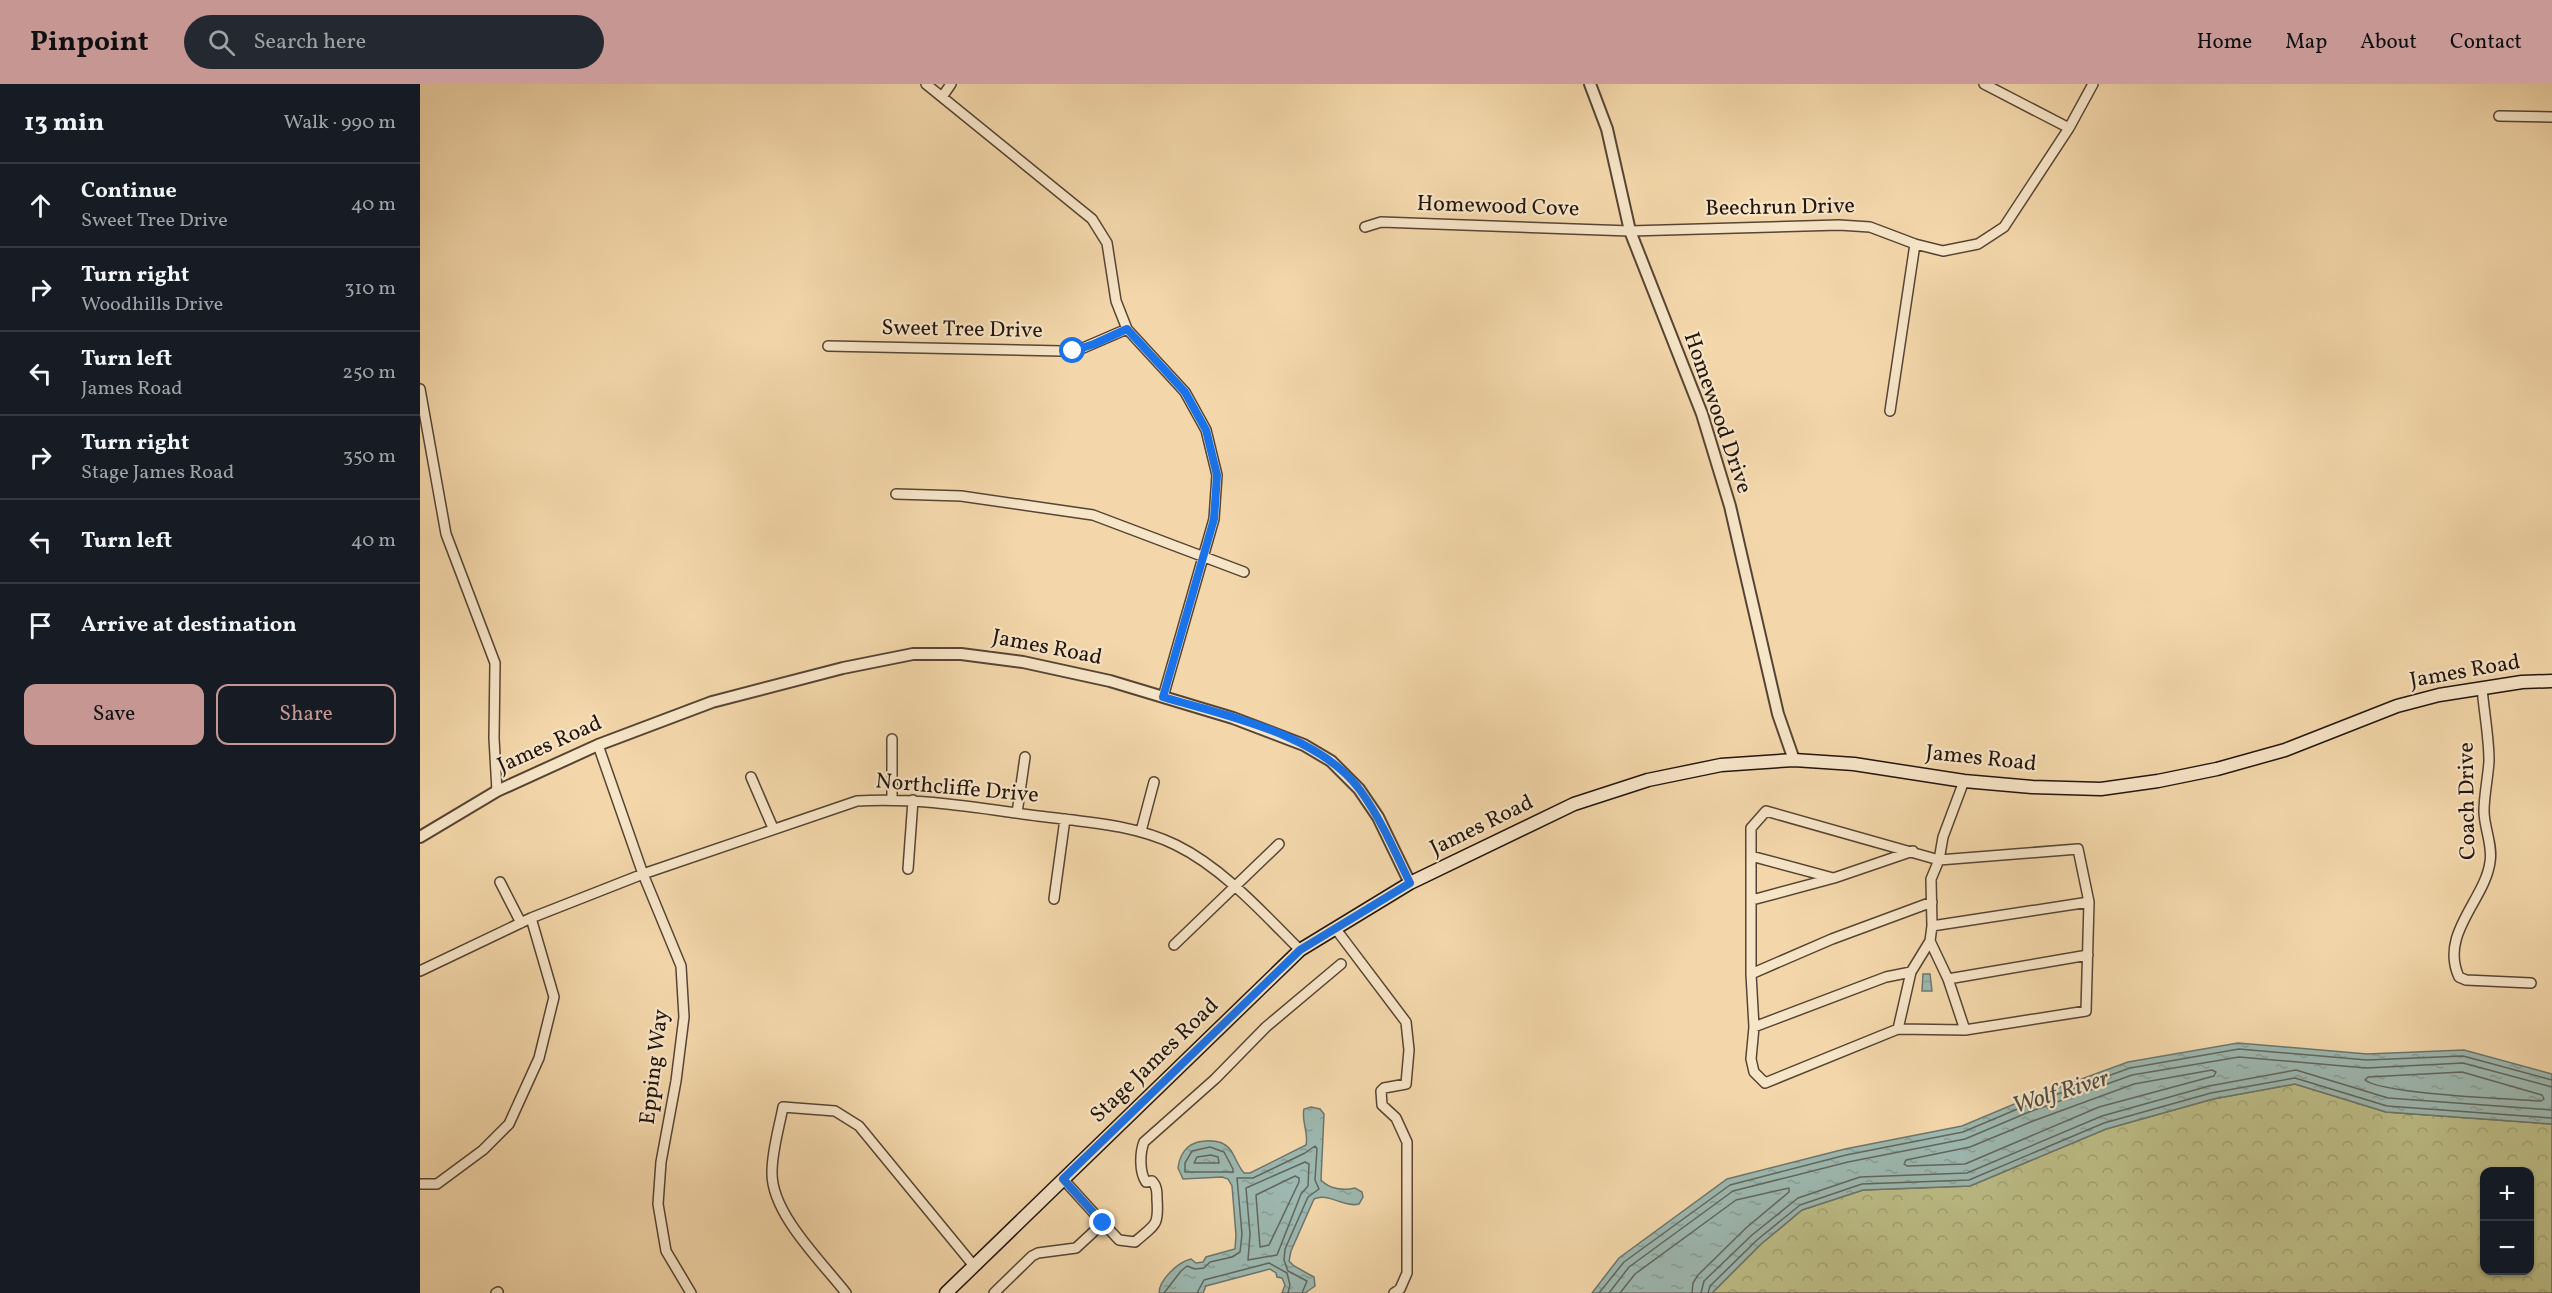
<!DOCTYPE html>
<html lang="en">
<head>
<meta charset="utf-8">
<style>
  :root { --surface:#171b24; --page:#242831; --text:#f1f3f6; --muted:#9ea1a6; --line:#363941; --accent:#c59692 }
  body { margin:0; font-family:Vollkorn,serif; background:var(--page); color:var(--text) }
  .controls { position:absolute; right:18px; bottom:18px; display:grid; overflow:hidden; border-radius:12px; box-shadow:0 2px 4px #0004 }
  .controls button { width:54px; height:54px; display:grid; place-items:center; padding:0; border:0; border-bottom:2px solid var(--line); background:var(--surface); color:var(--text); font:30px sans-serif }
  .stop { position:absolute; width:18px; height:18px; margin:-14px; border:4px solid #1a73e8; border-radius:50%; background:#fff }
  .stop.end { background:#1a73e8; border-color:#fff; box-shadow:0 2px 6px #0008 }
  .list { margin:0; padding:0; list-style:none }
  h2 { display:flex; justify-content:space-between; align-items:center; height:78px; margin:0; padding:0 24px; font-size:26px }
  h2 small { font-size:20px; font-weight:400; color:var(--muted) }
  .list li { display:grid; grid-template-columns:39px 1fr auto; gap:18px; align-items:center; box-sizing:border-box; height:84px; padding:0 24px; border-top:2px solid var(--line) }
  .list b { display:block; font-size:22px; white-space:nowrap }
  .list p { margin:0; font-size:20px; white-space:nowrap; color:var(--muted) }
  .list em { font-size:20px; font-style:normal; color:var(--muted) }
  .actions { display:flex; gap:12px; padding:18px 24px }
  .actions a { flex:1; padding:14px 0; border:2px solid var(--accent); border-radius:12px; text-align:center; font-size:21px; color:var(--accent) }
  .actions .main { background:var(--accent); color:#111 }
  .icon { flex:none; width:33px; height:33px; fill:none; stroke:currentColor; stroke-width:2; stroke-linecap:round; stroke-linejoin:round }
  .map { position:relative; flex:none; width:2132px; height:1209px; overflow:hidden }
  header { display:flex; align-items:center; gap:36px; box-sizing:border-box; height:84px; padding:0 30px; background:var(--accent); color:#111 }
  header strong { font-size:28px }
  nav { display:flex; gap:33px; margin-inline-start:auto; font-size:21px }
  .search { width:420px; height:54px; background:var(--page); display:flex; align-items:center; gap:15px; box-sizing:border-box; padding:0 21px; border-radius:33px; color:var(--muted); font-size:22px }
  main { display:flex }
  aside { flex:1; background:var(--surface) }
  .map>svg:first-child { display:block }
</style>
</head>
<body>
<header>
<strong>Pinpoint</strong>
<div class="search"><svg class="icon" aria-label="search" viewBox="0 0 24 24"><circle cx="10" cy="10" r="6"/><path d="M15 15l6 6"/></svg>Search here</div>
<nav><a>Home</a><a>Map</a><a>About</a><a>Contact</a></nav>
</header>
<main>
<aside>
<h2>13 min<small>Walk · 990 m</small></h2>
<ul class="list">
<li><svg class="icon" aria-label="ahead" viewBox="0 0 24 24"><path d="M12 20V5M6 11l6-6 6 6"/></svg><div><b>Continue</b><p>Sweet Tree Drive</p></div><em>40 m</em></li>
<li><svg class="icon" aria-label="right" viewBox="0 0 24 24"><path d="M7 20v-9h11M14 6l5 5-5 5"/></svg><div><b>Turn right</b><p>Woodhills Drive</p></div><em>310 m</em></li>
<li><svg class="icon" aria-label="left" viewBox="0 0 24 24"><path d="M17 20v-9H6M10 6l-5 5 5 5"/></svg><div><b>Turn left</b><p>James Road</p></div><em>250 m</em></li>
<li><svg class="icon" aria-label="right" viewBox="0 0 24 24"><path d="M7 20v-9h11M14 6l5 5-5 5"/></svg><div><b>Turn right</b><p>Stage James Road</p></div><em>350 m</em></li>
<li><svg class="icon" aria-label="left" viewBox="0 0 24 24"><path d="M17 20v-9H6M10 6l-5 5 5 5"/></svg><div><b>Turn left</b></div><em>40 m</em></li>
<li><svg class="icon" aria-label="arrive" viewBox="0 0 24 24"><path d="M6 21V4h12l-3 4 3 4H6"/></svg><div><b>Arrive at destination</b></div></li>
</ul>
<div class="actions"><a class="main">Save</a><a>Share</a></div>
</aside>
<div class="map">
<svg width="2132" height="1209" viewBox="0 0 2132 1209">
  <defs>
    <pattern id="forest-crowns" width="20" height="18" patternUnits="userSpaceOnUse" patternTransform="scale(1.5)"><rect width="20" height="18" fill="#bdbe87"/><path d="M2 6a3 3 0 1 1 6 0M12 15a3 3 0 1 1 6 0" fill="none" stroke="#a2a273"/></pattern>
    <pattern id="water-ripples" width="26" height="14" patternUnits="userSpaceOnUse" patternTransform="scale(1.5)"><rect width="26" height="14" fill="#9db8b0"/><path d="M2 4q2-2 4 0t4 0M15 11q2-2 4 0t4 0" fill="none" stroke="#879d96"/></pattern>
  </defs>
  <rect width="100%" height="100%" fill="#f3d7aa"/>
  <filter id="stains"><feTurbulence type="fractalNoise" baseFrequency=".00333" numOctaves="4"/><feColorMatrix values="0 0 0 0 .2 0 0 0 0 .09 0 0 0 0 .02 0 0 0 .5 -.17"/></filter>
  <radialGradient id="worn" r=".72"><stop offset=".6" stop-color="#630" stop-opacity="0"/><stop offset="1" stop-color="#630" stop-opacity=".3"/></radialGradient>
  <path fill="url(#forest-crowns)" stroke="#70694a" stroke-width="1.5" fill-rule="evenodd" d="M1875,1000L1966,1028L2132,1040V1209H1292L1341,1160L1382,1126L1443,1106L1550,1102L1686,1045L1793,1015ZM2064,1088H2110V1186H2064Z"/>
  <path fill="url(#water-ripples)" stroke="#6c766e" stroke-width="1.5" d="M1503,890H1510L1512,907H1502Z
    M1818,959L1947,970L2044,966L2132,990V1040L1966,1028L1875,1000L1793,1015L1686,1045L1550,1102L1443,1106L1382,1126L1341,1160L1292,1209H1172L1199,1174L1307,1095L1425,1065L1542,1042L1604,1016L1708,978Z
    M891,1023L900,1025L904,1030L901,1096C909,1105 924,1107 935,1104L942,1108L943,1113L939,1120C924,1124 908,1108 894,1115L871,1167L869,1177L874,1182L894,1193L895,1202L885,1209H862L865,1201L862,1194L857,1193L856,1189L850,1185L786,1202L783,1209H739C739,1196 758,1178 771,1175L776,1179L783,1178L786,1173L815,1165L816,1151L812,1102L808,1095L802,1093L763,1095L758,1084C759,1076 762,1068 768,1063C778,1055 800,1054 809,1064C815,1071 817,1081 824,1089H830L886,1061C889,1048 881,1038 884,1025Z"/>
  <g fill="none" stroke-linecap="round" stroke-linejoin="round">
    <path stroke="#60665e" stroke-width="1.5" d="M1792,986L1796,988L1794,992L1679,1023L1545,1080L1487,1082L1484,1080L1486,1076L1550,1063L1613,1037L1714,1000Z
      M2042,988L2122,1011L2124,1015L2121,1017C2092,1015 1961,1010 1945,996L1948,993Z
      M790,1063L804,1068L813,1085V1088H765V1079L772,1067Z
      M791,1071L798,1073L799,1079H774L777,1073Z
      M885,1078L889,1080L888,1102L881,1110L857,1171L828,1176L830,1150L826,1104Z
      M875,1092L879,1094V1098L849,1161L840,1163L836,1111Z
      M744,1209L761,1187L767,1182L775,1185L784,1184L790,1178L812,1173L820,1168L822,1150L817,1094H833L885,1069L895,1062L897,1065L895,1096L899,1105L888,1113L865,1165L864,1176L868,1187L887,1197L882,1209
      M777,1209L784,1196L849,1179L867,1189L870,1201L868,1209
      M1179,1209L1204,1178L1310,1101L1426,1071L1543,1048L1607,1021L1710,984L1819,965L1947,976L2043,972L2132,996
      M1189,1209L1209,1183L1313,1107L1428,1078L1545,1055L1609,1028L1712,991L1819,973L1946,984L2043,979L2132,1003
      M1200,1209L1215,1190L1316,1116L1369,1104V1108L1326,1144L1278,1191L1273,1199L1272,1209
      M1281,1209L1284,1197L1332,1151L1378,1114L1440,1093L1547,1089L1682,1032L1789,1002L1876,986L1968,1014L2132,1026
      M1288,1209L1290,1202L1337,1156L1380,1121L1442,1100L1549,1096L1684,1039L1791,1009L1875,994L1967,1022L2132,1034"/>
    <defs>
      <path id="minor" d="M506,0L672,135L687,159L696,217L707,245L765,308L786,346L797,391L794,435L743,613
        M1564,0L1649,44
        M522,13L531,0
        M2079,32L2132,33
        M945,143L961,138L1210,147L1419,141L1450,143L1495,160L1523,167L1558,160L1584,143L1649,44L1673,0
        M408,262L642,267L663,264L707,245
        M0,305L26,450L75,579L74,654L77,707
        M1470,327L1495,160
        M476,410L541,412L673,431L824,488
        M2062,604C2064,628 2069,653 2069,677C2068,694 2064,711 2064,727C2064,744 2073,761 2070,778C2065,816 2019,850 2039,893L2046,896L2111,899
        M472,655V715
        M178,661L223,790L261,882L264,933L256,997L241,1078L238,1120L246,1167L271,1209
        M331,693L353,744
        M1544,697L1523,753L1519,776L1511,795L1512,842L1510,857L1528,895L1545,946
        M1346,727L1519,776L1658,765L1669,818L1666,927L1545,946L1478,945L1345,999L1334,988L1331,975L1334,943L1331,890V744Z
        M597,729L605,673
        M721,747L734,698
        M1331,772L1413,794
        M488,785L493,716
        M80,798L101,839
        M634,815L645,735
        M1332,816L1414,794L1493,767
        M1512,842L1669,818
        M915,844L986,938L989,966L986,1000L964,1004L961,1007L962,1021L976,1034L987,1058V1189L980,1205L974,1209
        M754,861L859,760
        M0,887L111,834L223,790L437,717C497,713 558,724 618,732C664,738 713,740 756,761C803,784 844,830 880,866
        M1331,890L1412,855L1512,818
        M1528,895L1668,871
        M1334,943L1466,893L1491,888
        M1478,945L1491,888L1510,857
        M643,1095L683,1139
        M0,1100H17L63,1066L89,1040L119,974L134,913L111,834
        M76,1209L78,1208
        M426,1209C401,1177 351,1129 352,1088C352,1067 359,1044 363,1023L415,1027L439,1042L554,1182
        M574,1209L612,1172L618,1169L656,1164L683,1139L699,1156L715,1158C735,1140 739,1143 737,1115C737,1108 737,1102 732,1097L726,1098C719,1088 720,1068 724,1058L795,995L846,943L921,880"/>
      <path id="tertiary" d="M1170,0L1187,45L1210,147L1282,330L1310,422L1358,630L1374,676
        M0,753L77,707L178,661L292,618L423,584L493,570H541L603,578L690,597L813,634L884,661L911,677L939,705L958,733L990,799"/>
      <path id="secondary" d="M526,1209L880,866L990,799L1154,720L1228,696L1301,681L1374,676L1434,680L1544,697L1612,703L1681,705L1738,697L1797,685L1865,666L1977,622L2019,611L2102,598L2132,597"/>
    </defs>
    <use href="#minor" stroke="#564534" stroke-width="12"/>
    <use href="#tertiary" stroke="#564534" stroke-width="14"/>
    <use href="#secondary" stroke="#22140c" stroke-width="15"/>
    <use href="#minor" stroke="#f7e5c8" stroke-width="9"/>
    <use href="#tertiary" stroke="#f7e5c8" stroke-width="10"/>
    <use href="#secondary" stroke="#f7e5c8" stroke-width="12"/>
  </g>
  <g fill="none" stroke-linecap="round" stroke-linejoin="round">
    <path stroke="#1a73e8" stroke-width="8" d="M653,267L674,260L707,245L765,308L786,346L797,391L794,435L743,613C806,632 899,650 940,706C961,735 975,768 990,799L880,866L643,1095L683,1139"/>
  </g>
  <g text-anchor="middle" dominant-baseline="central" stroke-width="4.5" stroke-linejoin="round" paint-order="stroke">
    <g font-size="22" fill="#22140c" stroke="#f7e5c8">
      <text transform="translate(1078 123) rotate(2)">Homewood Cove</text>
      <text transform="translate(1360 124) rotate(-1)">Beechrun Drive</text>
      <text transform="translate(542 246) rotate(1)">Sweet Tree Drive</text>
      <text transform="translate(1297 329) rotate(71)">Homewood Drive</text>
      <text transform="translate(627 564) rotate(11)">James Road</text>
      <text transform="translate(2045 588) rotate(-10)">James Road</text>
      <text transform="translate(130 661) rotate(-24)">James Road</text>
      <text transform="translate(1561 675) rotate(6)">James Road</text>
      <text transform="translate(537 705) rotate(5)">Northcliffe Drive</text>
      <text transform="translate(2048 717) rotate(-91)">Coach Drive</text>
      <text transform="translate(1062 742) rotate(-26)">James Road</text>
      <text transform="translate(735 977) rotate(-44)">Stage James Road</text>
      <text transform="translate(235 983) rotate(-83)">Epping Way</text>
    </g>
    <g font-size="24" font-style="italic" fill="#4d4d45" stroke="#f7e5c8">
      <text transform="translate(1641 1009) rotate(-17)">Wolf River</text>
    </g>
  </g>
  <rect width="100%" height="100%" filter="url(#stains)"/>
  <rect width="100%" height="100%" fill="url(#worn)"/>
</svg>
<div class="controls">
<button>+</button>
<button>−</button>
</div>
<div class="stop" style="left:653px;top:267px"></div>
<div class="stop end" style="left:683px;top:1139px"></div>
</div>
</main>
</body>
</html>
